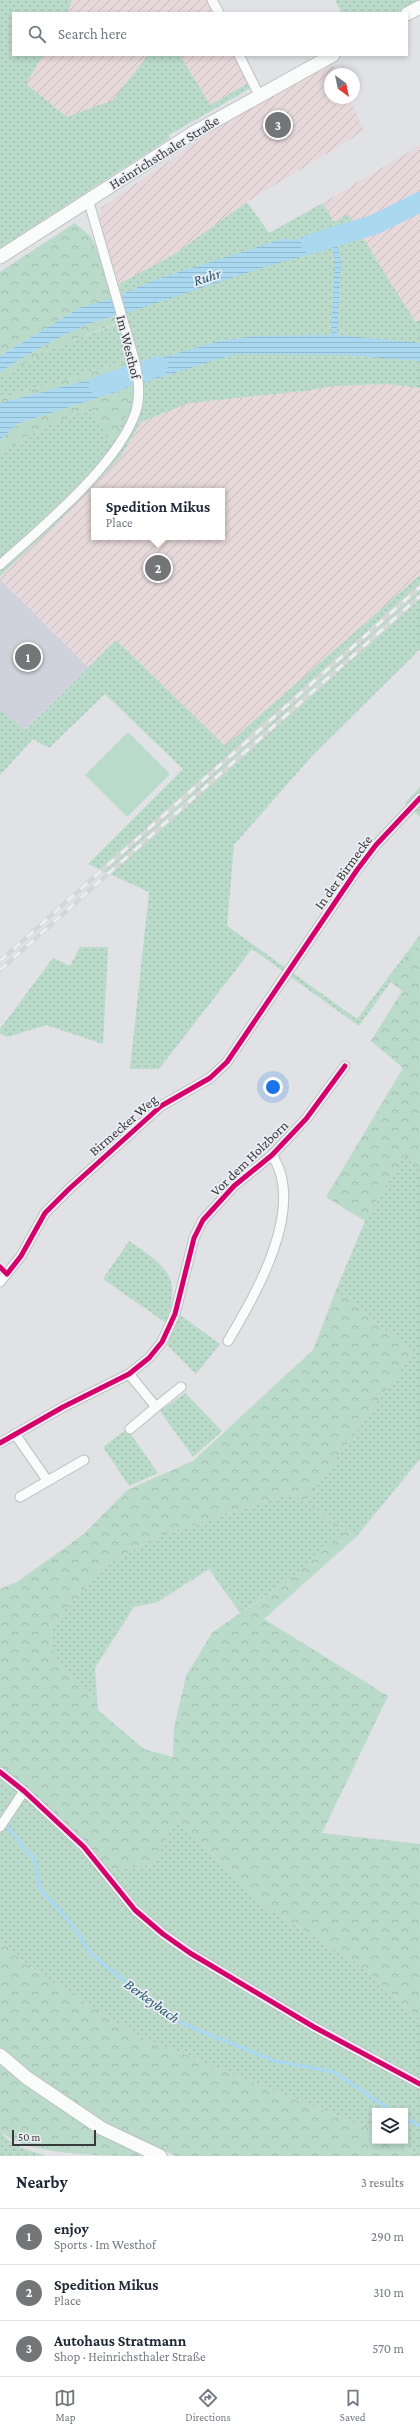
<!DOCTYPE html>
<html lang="en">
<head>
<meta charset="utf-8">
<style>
  :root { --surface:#fff; --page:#f2f2f3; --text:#1f2937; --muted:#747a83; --line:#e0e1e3; --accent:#737577 }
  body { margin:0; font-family:"Crimson Pro",serif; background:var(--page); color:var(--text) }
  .controls { position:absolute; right:12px; bottom:12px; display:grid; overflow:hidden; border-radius:0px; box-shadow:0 2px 6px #0003 }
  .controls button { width:36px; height:36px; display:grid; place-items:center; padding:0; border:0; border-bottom:1px solid var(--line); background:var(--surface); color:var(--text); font:20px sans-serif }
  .compass { position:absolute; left:324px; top:68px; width:36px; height:36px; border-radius:50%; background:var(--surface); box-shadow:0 2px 6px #0003; rotate:147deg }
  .scale { position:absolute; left:12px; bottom:10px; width:84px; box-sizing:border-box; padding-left:4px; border:2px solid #393a3c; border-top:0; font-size:11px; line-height:14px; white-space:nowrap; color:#393a3c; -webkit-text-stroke:3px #eceef3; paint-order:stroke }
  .you { position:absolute; left:273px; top:1087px; width:14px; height:14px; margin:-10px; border:3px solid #fff; border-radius:50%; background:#1a73e8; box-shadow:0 0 0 6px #1a73e833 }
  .badge { display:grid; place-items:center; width:26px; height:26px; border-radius:50%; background:var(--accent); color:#fff; font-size:13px; font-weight:700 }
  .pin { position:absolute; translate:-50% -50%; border:2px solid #fff; box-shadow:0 1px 4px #0006 }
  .popup { position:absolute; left:91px; top:488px; width:134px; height:52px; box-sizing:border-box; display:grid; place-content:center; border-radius:0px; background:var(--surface); filter:drop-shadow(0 1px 3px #0005); font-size:13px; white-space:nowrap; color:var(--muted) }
  .popup b { font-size:15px; color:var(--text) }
  .popup::after { content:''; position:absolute; left:50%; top:100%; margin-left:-8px; border:8px solid transparent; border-top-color:var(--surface) }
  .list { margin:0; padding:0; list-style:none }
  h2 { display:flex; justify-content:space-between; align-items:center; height:52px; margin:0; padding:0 16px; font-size:17px }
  h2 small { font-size:13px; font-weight:400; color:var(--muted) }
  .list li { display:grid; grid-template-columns:26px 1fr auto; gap:12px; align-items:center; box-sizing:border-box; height:56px; padding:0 16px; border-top:1px solid var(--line) }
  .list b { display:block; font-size:15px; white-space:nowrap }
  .list p { margin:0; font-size:13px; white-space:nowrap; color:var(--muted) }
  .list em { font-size:13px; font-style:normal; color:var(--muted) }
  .icon { flex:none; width:22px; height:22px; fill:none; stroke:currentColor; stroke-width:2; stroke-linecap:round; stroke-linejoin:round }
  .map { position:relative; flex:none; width:420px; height:2156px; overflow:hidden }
  .search { position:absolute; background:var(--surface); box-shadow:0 2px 6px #0003; left:12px; right:12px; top:12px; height:44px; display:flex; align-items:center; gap:10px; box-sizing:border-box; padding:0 14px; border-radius:0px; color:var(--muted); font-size:15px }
  .sheet { height:220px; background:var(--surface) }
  nav { display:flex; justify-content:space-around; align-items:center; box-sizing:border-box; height:56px; border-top:1px solid var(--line); background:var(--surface); font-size:11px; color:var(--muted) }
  nav a { display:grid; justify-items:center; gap:2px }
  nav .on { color:var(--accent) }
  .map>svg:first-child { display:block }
</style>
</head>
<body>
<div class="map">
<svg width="420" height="2156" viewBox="0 0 420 2156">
  <defs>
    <pattern id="industrial-furrows" width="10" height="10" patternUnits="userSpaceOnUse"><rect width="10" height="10" fill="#e6d8db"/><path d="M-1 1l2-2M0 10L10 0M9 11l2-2" fill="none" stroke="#c6babd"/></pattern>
    <pattern id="grass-dots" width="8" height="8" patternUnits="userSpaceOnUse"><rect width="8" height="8" fill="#badaca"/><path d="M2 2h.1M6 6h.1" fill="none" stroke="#a1bcae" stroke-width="1.8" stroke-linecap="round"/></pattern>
    <pattern id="forest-crowns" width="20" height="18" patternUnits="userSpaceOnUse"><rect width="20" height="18" fill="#badaca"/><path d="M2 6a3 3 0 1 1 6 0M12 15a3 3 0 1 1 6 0" fill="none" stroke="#a1bcae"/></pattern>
    <pattern id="water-rules" width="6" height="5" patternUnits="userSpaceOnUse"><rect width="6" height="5" fill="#a9d8f0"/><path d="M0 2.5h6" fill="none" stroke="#92bacf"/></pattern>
  </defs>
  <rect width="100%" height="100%" fill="#e0e2e5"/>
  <path fill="#cfd2da" d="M0,579L88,667L24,730L0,710Z"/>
  <path fill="url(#industrial-furrows)" fill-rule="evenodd" d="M72,0H208L216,13H67Z
    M43,55H148L113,100L67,118L26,84Z
    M180,55H237L250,82L210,105Z
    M333,65L338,74H330V98H349L364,131L247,202L173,255L119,284L98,218L102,207L262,97Z
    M420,145V320L415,322L348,215L334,222L323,203Z
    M387,384L420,388V575L225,747L116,640L88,667L0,579V576L58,522L120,458L141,422L189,403L305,391L333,386ZM94,491H222V537H94Z"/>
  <path fill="url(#grass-dots)" d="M0,0H72L67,13H13V55H43L26,84L67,117L113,100L148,55H180L210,105L250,82L249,89L169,135L170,138L0,248Z
    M335,0H420L396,13H342Z
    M247,202L269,233L323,203L334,222L348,214L415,322L420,320V388L387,384L333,386L305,391L189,403L141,422L120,458L58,522L0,576V453L47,426L91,408L110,443L124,362L0,399V377L44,352L124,321L119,284L173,255Z
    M420,575V649L311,757L234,845L227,926L357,1019L420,935V941L359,1026L252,949L159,1069H130L149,892L88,864L183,769L105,694L49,748L33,739L0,775V710L25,730L116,640L225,746Z
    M420,787V817L405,803Z
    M80,947H108L103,1044L46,1025L7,1037L0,1033V1029L53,958L70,966Z
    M404,1155L420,1169V1459L356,1537L305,1502L413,1353L336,1290L365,1221Z
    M129,1241C166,1267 182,1275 166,1323L103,1279Z
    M180,1315L220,1344L196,1374L167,1345Z
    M185,1393L222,1431L193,1457L160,1411Z
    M127,1429L158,1473L129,1486L103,1447Z
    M291,1493L346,1532L297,1574L242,1612L210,1567L158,1601L134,1605L94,1668L95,1699L54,1656L51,1627L103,1566L157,1537Z
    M0,1767L109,1869L153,1865L177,1819L265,1907L355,1962L420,2019V2156L394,2141H405V2111H375V2131L138,2036L25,1964L0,1939Z
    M0,2129C8,2146 29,2150 46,2156H0Z"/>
  <path fill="url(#forest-crowns)" fill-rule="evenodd" d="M75,223L91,237L110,279L121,321L45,352L0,377V372C37,349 76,325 118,315L79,308L0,356V272Z
    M124,362L131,390L126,416L110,443L91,408L47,426L0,453V440L17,424L128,388L123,371L0,403V399Z
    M420,941V1169L404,1155L365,1221L326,1197L403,1068L371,1041L402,991L390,981Z
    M336,1290L413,1353L305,1502L356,1537L264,1619L388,1696L322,1833L420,1844V2019L355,1962L265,1907L177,1819L153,1865L109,1869L0,1766V1589L17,1582L84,1534L127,1490L193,1461L313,1350ZM291,1493L345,1532L297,1574L243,1612L210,1567L158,1601L134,1605L94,1668V1698L54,1656L51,1627L103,1566L157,1537ZM209,1569L240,1613L212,1633L186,1676L174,1728L173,1757L144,1749L98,1710L95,1668L134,1607L158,1602Z
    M0,1939L25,1964L138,2036L375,2131V2141H394L419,2156H176L107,2124L31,2073L0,2049Z
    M0,2063L147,2156C111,2156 17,2156 0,2129Z"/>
  <path fill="#badaca" d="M128,732L170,774L127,817L85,775Z"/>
  <path fill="url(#water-rules)" d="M333,228L341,261L337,335L420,343V361L346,355L235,354L143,383L138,365L215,342L254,336L331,335L335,262L332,248L265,267L123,314L118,296L154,280L286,238L293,240Z
    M114,298L118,315C76,325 37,349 0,372V356L79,308Z
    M123,371L128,388L17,424L0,440V403Z"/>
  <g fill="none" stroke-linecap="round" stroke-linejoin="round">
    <path stroke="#a9d8f0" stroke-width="3.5" d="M0,1818L35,1861L40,1889L71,1923L90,1953L171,2019L275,2061L334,2072L392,2111
      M405,2118L420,2126"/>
    <path stroke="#a9d8f0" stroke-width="20" d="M311,244L376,224L420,202
      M99,386L158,366"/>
    <defs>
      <path id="street" d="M212,0L219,13
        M239,55L259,95
        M0,565C42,527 119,464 136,411C141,395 138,378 135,362L88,199
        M0,1282L21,1256L45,1213L69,1189L161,1106L210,1078L227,1062L357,870L376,845L420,798
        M228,1341C255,1295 307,1208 272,1155
        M129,1374L156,1407L181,1387
        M130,1429L156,1407
        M15,1434L47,1480
        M0,1443L63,1407L129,1374L149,1358L162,1342L175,1314L194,1238L203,1220L234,1186L272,1155L306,1119L345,1066
        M20,1497L84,1460
        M0,1772L24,1791L84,1847L135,1910L163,1934L190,1953L314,2027L420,2084
        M0,1827L24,1791"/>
      <path id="secondary" d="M407,14L420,7
        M0,257L193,133L333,55
        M0,2055L27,2078L101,2128L160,2156"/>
    </defs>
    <use href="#street" stroke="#bfc0c2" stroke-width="11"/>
    <use href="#secondary" stroke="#bfc0c2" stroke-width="15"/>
    <use href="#street" stroke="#fafbfb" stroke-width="9"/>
    <use href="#secondary" stroke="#fafbfb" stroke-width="13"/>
    <defs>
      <path id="rail" d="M0,961L420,587
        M0,970L420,596"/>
    </defs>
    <use href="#rail" stroke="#d6d6d7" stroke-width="4.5"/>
    <use href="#rail" stroke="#eceef3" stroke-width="3" stroke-dasharray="9" stroke-linecap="butt"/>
    <defs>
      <path id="cycleway" d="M0,1267L7,1274L21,1256L45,1213L69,1189L161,1106L210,1078L227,1062L357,870L376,845L420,798
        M0,1443L63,1407L129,1374L149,1358L162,1342L175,1314L194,1238L203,1220L234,1186L272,1155L306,1119L345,1066
        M0,1772L24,1791L84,1847L135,1910L163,1934L190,1953L314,2027L420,2084"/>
    </defs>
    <use href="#cycleway" stroke="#eceef3" stroke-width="8"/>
    <use href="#cycleway" stroke="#d6006c" stroke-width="5"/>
  </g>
  <g text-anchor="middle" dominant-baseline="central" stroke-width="3.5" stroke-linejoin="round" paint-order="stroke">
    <g font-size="14" fill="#393a3c" stroke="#eceef3">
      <text transform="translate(164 152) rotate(-32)">Heinrichsthaler Straße</text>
      <text transform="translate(129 347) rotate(76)">Im Westhof</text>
      <text transform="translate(343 872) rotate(-54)">In der Birmecke</text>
      <text transform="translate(123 1125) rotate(-41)">Birmecker Weg</text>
      <text transform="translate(249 1158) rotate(-44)">Vor dem Holzborn</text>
    </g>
    <g font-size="15" font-style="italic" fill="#24586f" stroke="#eceef3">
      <text transform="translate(207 277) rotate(-18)">Ruhr</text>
      <text transform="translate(152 2001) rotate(36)">Berkeybach</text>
    </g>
  </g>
</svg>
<div class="controls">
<button><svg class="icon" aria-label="layers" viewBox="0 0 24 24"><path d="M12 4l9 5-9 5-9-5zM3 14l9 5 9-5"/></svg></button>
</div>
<svg class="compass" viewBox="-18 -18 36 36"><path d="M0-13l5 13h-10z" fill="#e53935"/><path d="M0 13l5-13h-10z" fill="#747a83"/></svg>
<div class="scale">50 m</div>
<div class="you"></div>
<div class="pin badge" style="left:28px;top:657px">1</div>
<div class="pin badge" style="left:158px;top:568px">2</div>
<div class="popup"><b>Spedition Mikus</b>Place</div>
<div class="pin badge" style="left:278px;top:125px">3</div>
<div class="search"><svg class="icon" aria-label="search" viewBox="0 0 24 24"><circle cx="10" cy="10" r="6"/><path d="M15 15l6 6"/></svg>Search here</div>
</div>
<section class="sheet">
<h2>Nearby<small>3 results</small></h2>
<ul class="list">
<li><span class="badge">1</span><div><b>enjoy</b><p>Sports · Im Westhof</p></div><em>290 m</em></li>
<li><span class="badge">2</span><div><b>Spedition Mikus</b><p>Place</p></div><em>310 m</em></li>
<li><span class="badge">3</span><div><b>Autohaus Stratmann</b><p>Shop · Heinrichsthaler Straße</p></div><em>570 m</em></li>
</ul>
</section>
<nav>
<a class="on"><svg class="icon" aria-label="map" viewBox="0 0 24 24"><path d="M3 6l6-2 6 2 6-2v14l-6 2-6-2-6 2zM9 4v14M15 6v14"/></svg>Map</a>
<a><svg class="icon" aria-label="directions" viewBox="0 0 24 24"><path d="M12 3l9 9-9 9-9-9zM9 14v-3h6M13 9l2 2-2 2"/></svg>Directions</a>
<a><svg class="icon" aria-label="saved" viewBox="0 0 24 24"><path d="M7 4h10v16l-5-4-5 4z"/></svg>Saved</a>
</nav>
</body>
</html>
